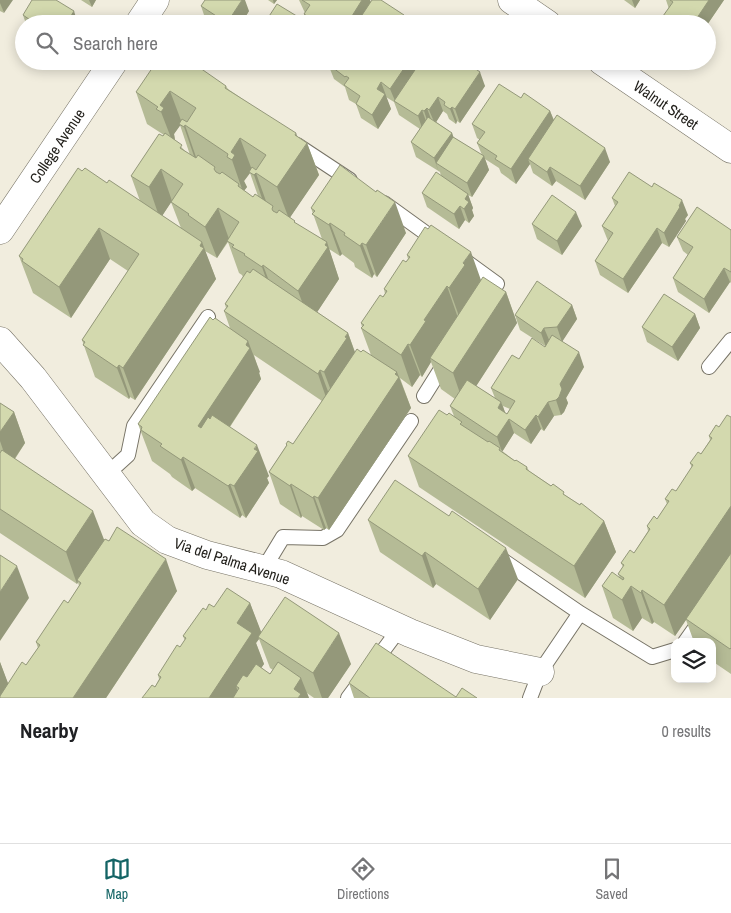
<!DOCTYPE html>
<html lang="en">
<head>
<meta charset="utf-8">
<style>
  :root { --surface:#fff; --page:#f2f2f2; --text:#202124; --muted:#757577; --line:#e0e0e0; --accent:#146465 }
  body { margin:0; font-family:"Archivo Narrow",sans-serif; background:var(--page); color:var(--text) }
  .controls { position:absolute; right:15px; bottom:15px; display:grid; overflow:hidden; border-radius:10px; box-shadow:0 2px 12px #0003 }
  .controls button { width:45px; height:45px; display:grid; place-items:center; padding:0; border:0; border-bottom:1px solid var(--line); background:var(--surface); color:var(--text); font:25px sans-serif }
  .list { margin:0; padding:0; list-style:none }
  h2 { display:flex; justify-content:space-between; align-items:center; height:65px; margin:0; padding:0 20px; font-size:21px }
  h2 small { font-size:16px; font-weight:400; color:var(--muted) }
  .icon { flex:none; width:28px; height:28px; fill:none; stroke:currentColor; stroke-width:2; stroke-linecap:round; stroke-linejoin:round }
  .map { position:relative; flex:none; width:731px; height:698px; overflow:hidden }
  .search { position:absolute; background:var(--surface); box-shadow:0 2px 12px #0003; left:15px; right:15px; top:15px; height:55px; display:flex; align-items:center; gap:12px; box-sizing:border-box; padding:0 18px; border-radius:28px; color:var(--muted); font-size:19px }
  .sheet { height:145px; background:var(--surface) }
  nav { display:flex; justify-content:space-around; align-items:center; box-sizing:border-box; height:70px; border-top:1px solid var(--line); background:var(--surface); font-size:14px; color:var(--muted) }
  nav a { display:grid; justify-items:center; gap:2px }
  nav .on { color:var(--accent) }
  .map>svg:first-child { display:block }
</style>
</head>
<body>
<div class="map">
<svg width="731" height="698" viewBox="0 0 731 698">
  <rect width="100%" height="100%" fill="#f1edde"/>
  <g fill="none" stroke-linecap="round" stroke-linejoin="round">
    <defs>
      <path id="lane" d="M297,145L350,180
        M384,203L438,242
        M464,260L497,284L486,301
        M709,367L731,340
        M424,396L446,361
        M106,475L128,455L134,426L208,317
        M498,557L580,613
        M263,570L283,537L323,538L337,530L411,421
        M685,642L702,618
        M348,698L400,628
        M530,698L540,672L580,613L652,657L675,650"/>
      <path id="street" d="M512,0L547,24
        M602,61L731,149
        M0,341L33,378L143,523L167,540L207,555L281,574L410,633L476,659L540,672"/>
      <path id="secondary" d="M139,24L155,0
        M0,230L114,61"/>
    </defs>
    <use href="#lane" stroke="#777366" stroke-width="16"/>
    <use href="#street" stroke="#777366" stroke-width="29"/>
    <use href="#secondary" stroke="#777366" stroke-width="29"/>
    <use href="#lane" stroke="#fff" stroke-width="14"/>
    <use href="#street" stroke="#fff" stroke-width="28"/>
    <use href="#secondary" stroke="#fff" stroke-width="28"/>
  </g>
  <path fill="#b5bb96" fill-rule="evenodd" d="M0,0L4,13L0,11Z
    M81,0H96L92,7Z
    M268,0H277L274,4Z
    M299,0H370L371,2L407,24H308L304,14L305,13Z
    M624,0H640L635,8Z
    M666,0H724L707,25V24H666L663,16L669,9Z
    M201,6L249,11L241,24H211L206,21Z
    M23,15L78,24H26Z
    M328,64L470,65L485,86L460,123L457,121L456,124L449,119L447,114L443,111L436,122L452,133L453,137L482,155L477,143L480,140L477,138L472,124L521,98L550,111L554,120L610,162L585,200L556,181L552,186L533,173L530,164L516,184L501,173L499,168L485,159L489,170L472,197L468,195L473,208L472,210L474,216L469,223L465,220L459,229L427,207L422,193L441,176L440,172L416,157L411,142L420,129L399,115L394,102L386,97L391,109L378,129L361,118L356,104L349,100L345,87L334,79Z
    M226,86L228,89L307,143L319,175L290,217L296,224L322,239L311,208L406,233L377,277L374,274L372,278L355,267L354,263L342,254L340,256L329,249L339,279L317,312L348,333L355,352H361L371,355L361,328L362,327L361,323L385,294L384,289L408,259L407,255L481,280L506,292L517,323L476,386L495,398L491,388L519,359L545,346L520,330L515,315L572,305L577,319L562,341L584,367L566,398L568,403L564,412L561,415L554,416L544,431L541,429L531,444L514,433L502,452L501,450L515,461L527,467L529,471L604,521L616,552L585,598L419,487L408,456L447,415L454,416L450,406L455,399L441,389L431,362L422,377L420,375L412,387L400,378L411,408L329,530L326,528L324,530L302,516L301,518L280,504L269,472L286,446V444H293L322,401L254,355L261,379L230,427L269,476L267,478L269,483L246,518L242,515L240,518L195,488L192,491L172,477L170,474L152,461L138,424L213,320L230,328L224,311L226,308L225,304L243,277L242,275L239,273L228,242L217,258L205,251L216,279L135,400L130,397L129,399L95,377L82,340L128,271L110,259L71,318L33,293L19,256L82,171L107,183L140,201L131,176L164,135L147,124L136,92ZM180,125L190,155L185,151L175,140L174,134ZM250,173L258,196L253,197L244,191L247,187L244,181ZM171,202L181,228L162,216ZM503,406L510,409L507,414L505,413Z
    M612,198L688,215L685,219L686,221L669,247L662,243L628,293L600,275L595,261L608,241L602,226L615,206Z
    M532,224L582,226L562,255L537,239Z
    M731,230V283L730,282L709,313L678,292L673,278L688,255L683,251L677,237Z
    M695,314L700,328L678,361L647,342L642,327Z
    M0,403L14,412L25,443L15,459L104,540L177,591L106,698H0V662L8,684L26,665L38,648L36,642L68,603L79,586L78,582L77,584L0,533Z
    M731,417V674L712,661V642H694L686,620L675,636L654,622L652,624L642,618L633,631L613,618L602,586L620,578L618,574L623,567L621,563L634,553L648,531L647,526L657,519L667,504L665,499L676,491L692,468L690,463L701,454L710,440L709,436Z
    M368,520L518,579L490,620L436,584L433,588L380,552Z
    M250,603L261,633L351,664L328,698H314L307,693L309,698L155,687L159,679L158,675L185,641L183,636L206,610L214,607ZM259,639L270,668L273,670L270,674L261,668L264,664L256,643Z
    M349,683L456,697L477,698H354Z"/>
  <path fill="#94987a" d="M0,0H13L4,13L0,3Z
    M89,0H96L92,7Z
    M242,0H245L249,11L241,24H227V23Z
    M273,0H277L274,4Z
    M362,0H370L372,6L361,24H347Z
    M632,0H640L635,8Z
    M709,0H724L707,25V24H693Z
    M74,11L78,24H66Z
    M404,15L407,24H399V23Z
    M300,18L302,24H296Z
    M329,19L331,24H326Z
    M409,61H423L396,103L390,89Z
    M480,72L485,86L460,123L455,109Z
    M381,82L391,109L378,129L372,115L377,89Z
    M170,91L182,123L174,134L175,140L173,143L161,112L160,105Z
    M438,97L443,111L435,124L429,110Z
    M452,107L457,121L456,124L450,109Z
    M427,108L432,122L429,126L424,111Z
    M422,110L427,124L423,131L418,116Z
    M550,111L556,126L528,159L530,164L516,184L511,169Z
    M185,125L196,157L195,159L184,127Z
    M296,133L303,150L307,143L319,175L289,219L277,187L295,135Z
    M452,133L457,147L436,163L439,173L434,158Z
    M240,138L252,170L249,172L250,173L244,181L247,187L243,192L232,160L231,152Z
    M605,148L610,162L585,200L580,186Z
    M484,156L489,170L472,197L467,183Z
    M550,167L556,181L552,186L547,172Z
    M161,169L172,201L160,219L149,187Z
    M256,173L267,204L265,207L254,175Z
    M468,194L473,208L472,210L474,216L469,223L464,209L465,199Z
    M682,200L688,215L685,219L686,221L669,247L664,233Z
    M395,202L406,233L377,277L366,245Z
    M460,206L465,220L459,229L454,214Z
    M218,208L229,239L217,258L205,227Z
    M576,212L582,226L562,255L557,241Z
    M330,223L342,254L340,256L329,225Z
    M99,228L110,259L71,318L59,287Z
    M657,228L662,243L628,293L623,279Z
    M202,242L216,279L135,400L123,368Z
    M327,242L339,279L310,323L298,291Z
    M362,243L374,274L372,278L360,246Z
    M471,252L482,283L460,319L449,288L463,263Z
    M263,265L275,297L273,299L262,267Z
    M724,268L730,282L709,313L704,299Z
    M447,286L458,318L430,358L431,362L422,377L410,345L424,320Z
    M506,292L517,323L464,405L453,373Z
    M572,305L577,319L562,342L557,327Z
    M695,314L700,328L678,361L672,347Z
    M544,328L550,342L546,347L541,333Z
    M348,333L359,364L336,404L324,372Z
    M248,341L260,372L259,373L261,379L209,458L198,426Z
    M408,344L420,375L412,387L401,355Z
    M579,352L584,367L566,398L568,403L564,412L561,415L556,400L560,384Z
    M119,365L130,397L129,399L117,368Z
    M320,370L332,402L329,406L318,374Z
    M397,372L411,408L329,530L318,498Z
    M501,402L507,417L498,408Z
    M548,402L554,416L544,431L538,417Z
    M14,412L25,443L9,467L0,441V432Z
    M536,415L541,429L531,444L525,430Z
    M509,419L514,433L502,452L497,437Z
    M257,445L269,476L267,478L269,483L246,518L234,486Z
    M183,457L195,488L192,491L181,460Z
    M230,484L242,515L240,518L228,486Z
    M291,484L302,516L301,518L290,486Z
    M314,496L326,528L324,530L313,498Z
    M731,506V554L675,636L664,605Z
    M93,511L105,542L77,580L78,582L77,584L66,552Z
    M604,521L616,552L585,598L574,566Z
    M506,548L518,579L490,620L478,589Z
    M425,552L436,584L433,588L422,556Z
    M166,559L177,591L106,698H73Z
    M17,566L29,598L0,641V592Z
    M631,586L642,618L633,631L622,600Z
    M642,590L654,622L652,624L641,593Z
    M250,603L262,634L258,637L259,639L256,643L264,664L242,696L239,688L236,686L240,698H209L237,623Z
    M339,633L351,664L328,698H322L313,673Z
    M0,662L11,691L0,698Z
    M301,678L309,698H297L294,689Z"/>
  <path fill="#d3d9ae" stroke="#94987a" d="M32,0H56L74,11L66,24H36L23,15Z
    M205,0H242L227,23L201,6Z
    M302,0H362L347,24H336L329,19L326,24H319L304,14L310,5Z
    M372,0H381L404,15L399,23L400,24H356Z
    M670,0H709L693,24H674L663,16L673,2Z
    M277,4L300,18L296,24H264Z
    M157,61H190L226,86L225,88L296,133L295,135L307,143L277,187L256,173L254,175L249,172L252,167L256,170L266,155L240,138L231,152L235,155L232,160L227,157L228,154L185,125L184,127L179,124L182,119L187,122L196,108L170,91L160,105L164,108L161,112L156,109L158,107L136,92Z
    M331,61H409L390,89L381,82L377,89L385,94L372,115L356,104L360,96L344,85L349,78L346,76L345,77L328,64Z
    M421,61H464L480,72L455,109L452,107L450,109L444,105L445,102L438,97L429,110L427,108L424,111L422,110L418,116L394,101Z
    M499,84L521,98L524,93L550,111L511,169L495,159L497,156L477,143L485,132L472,124Z
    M557,115L605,148L580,186L550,167L547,172L528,159Z
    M428,117L452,133L434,158L411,142Z
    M165,133L182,145L180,148L196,158L198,155L215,167L214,169L216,172L220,174L222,172L239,184L238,186L253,197L255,194L273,206L272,209L273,211L277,213L279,210L295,221L294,222L327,242L325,245L328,247L298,291L263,265L262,267L244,255L245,254L232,247L234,245L227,241L239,222L218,208L205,227L188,215L189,214L171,202L183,184L161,169L149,187L131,176L159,134L163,136Z
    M453,137L484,156L467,183L436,163Z
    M340,165L376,192L377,190L395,202L366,245L362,243L360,246L344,235L345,233L330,223L329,225L312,214L315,211L311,208Z
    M78,168L82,171L85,168L107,183L109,180L202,242L200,246L204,248L123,368L119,365L117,368L83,345L85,342L82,340L139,254L99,228L59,287L22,261L23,259L19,256Z
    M436,172L468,194L465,199L469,202L464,209L460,206L454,214L422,193Z
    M629,172L652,187L654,183L682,200L679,206L680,207L664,233L657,228L623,279L595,261L613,233L602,226L618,202L612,198Z
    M552,195L576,212L557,241L532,224Z
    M697,207L731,230V272L724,268L704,299L673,278L693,247L677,237Z
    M431,225L471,252L463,263L465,265L449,288L447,286L424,320L426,321L410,345L408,344L401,355L361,328L364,325L361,323L380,295L383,297L387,291L384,289L403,260L406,262L410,257L407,255L425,227L428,229Z
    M253,269L348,333L345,337L347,338L324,372L320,370L318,374L224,311L228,306L225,304L247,271L250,273Z
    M483,277L506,292L453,373L430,358Z
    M537,281L572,305L557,327L544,328L541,333L515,315Z
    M664,294L695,314L672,347L642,327Z
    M210,317L213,320L215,318L248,341L246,345L250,348L198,426L201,428L208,417L210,419L212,415L257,445L254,449L258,451L234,486L230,484L228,486L183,457L181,460L160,446L162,444L141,430L142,427L138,424Z
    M552,335L579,352L560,384L562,389L559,397L556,400L548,402L538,417L536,415L525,430L509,419L497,437L450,406L467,380L501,402L498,408L507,414L515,401L491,388L512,355L519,359L532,338L545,347Z
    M357,349L361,352L363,350L397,372L395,374L399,377L318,498L314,496L313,498L291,484L290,486L269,472L287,445L286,444L288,441L293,444Z
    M0,403L14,412L0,432Z
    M439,410L447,415L449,413L462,422L460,424L488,442L489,441L500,448L499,450L515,461L516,460L527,467L526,469L551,486L553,484L564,492L563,494L580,505L581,503L604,521L574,566L408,456Z
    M727,415L731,417V506L664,605L642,590L641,593L631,586L622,600L602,586L612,572L623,580L624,578L618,574L624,565L621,563L630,550L634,553L650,529L647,526L654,516L657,519L669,501L665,499L672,489L676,491L693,465L690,463L698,452L701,454L712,438L709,436L716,425L719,427Z
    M2,450L93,511L66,552L0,509V453Z
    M395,480L449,516L452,511L506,548L478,589L425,552L422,556L368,520Z
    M117,527L166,559L73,698H0V696L22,662L26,665L40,645L36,642L64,600L68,603L81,583L77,580L105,539L109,541Z
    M731,553V648L730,649L686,619Z
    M0,555L17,566L0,592Z
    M227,588L250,603L237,623L252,633L209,698H142L152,685L155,687L161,677L158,675L177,645L180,647L186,638L183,636L203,608L206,610L209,604L214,607Z
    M285,597L339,633L313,673L258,637Z
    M376,643L456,697L462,688L477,698H370L349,683Z
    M278,662L301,678L294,689L301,694L298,698H233L239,688L236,686L243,675L247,677L256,664L270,674Z"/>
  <g text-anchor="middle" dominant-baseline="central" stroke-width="4.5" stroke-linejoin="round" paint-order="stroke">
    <g font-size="15" fill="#201e19" stroke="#fff">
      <text transform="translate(666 105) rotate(34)">Walnut Street</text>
      <text transform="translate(57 146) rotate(-56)">College Avenue</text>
      <text transform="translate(232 561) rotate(18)">Via del Palma Avenue</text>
    </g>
  </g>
</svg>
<div class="controls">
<button><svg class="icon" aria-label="layers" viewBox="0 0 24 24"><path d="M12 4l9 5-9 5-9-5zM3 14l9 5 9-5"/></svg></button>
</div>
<div class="search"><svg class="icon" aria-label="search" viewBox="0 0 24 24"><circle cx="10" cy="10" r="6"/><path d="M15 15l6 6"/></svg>Search here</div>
</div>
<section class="sheet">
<h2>Nearby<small>0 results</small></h2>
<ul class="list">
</ul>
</section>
<nav>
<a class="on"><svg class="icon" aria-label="map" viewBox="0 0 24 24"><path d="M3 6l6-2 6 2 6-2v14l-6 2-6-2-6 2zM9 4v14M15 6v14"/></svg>Map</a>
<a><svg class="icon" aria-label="directions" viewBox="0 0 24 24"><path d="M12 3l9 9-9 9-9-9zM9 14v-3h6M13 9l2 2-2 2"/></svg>Directions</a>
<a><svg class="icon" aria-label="saved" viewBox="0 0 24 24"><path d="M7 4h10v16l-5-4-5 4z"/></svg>Saved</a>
</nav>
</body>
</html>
